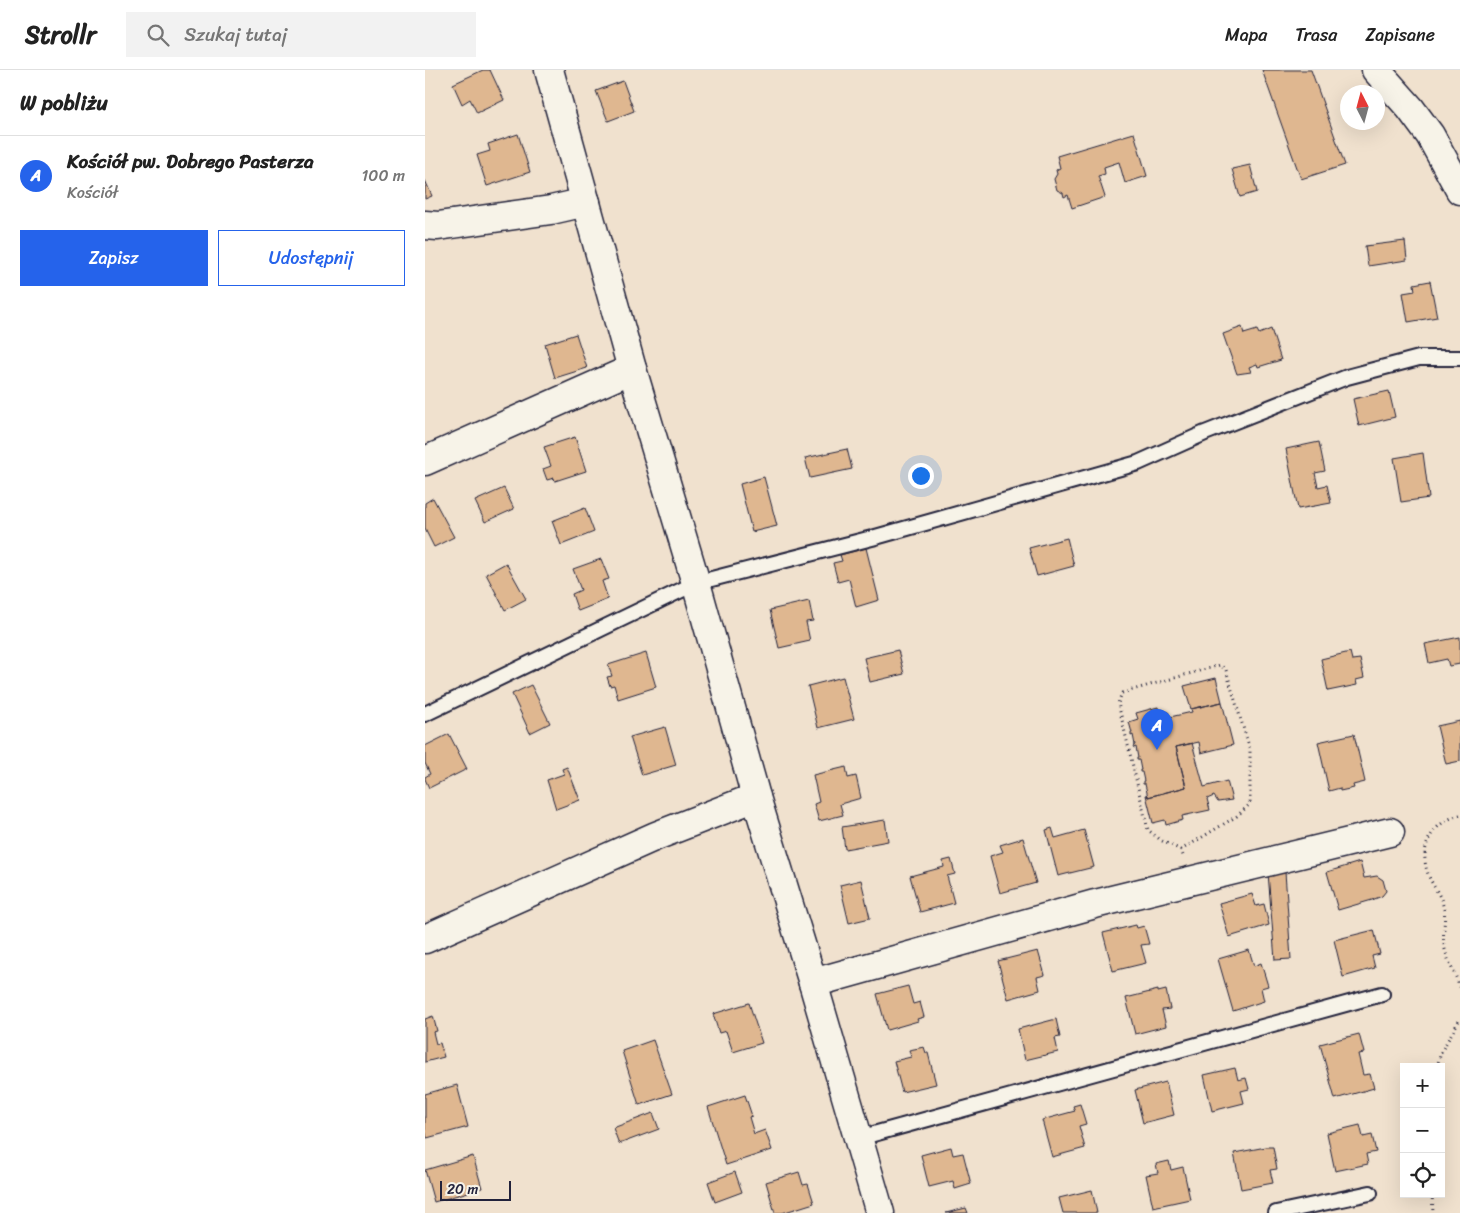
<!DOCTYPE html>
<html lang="pl">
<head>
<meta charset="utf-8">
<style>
  :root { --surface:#fff; --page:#f2f2f2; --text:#222; --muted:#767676; --line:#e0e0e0; --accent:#2563eb }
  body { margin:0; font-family:Sriracha,sans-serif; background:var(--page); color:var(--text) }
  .controls { position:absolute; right:15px; bottom:15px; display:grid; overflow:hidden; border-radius:0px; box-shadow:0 5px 20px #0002 }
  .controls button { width:45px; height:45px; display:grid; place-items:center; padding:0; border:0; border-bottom:1px solid var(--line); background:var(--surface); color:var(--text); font:25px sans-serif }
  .compass { position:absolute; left:915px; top:15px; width:45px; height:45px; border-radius:50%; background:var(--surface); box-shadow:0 5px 20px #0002; rotate:354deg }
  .scale { position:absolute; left:15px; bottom:12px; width:71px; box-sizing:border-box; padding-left:5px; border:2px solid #22223b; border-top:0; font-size:14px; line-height:18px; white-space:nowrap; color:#22223b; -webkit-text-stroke:4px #f7f3e8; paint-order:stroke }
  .you { position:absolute; left:495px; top:405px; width:18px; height:18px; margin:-12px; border:4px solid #fff; border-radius:50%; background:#1a73e8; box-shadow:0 0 0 8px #1a73e833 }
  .badge { display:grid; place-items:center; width:32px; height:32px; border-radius:50%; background:var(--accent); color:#fff; font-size:16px; font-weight:700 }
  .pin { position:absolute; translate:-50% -41px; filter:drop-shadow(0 1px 2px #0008) }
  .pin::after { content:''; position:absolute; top:26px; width:18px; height:15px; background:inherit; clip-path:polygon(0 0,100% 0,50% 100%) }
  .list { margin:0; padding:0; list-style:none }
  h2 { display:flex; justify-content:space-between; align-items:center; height:65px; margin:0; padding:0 20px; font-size:21px }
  h2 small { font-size:16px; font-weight:400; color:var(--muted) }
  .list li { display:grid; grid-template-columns:32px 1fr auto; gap:15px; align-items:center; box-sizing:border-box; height:80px; padding:0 20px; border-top:1px solid var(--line) }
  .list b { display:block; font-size:19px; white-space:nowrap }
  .list p { margin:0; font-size:16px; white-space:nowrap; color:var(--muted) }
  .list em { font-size:16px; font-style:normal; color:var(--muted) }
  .actions { display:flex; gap:10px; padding:15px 20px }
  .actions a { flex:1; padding:11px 0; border:1px solid var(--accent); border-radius:0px; text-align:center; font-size:18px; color:var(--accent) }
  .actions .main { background:var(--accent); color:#fff }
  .icon { flex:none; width:28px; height:28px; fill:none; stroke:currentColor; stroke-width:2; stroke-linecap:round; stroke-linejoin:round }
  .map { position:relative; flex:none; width:1035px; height:1143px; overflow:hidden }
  header { display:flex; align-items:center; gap:30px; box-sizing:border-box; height:70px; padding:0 25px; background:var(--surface); border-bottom:1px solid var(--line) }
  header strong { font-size:24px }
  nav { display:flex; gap:28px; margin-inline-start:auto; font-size:18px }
  .search { width:350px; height:45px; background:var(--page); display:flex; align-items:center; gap:12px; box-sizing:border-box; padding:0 18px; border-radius:0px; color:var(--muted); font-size:19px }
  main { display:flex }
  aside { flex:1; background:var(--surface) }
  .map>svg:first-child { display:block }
</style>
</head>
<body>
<header>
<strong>Strollr</strong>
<div class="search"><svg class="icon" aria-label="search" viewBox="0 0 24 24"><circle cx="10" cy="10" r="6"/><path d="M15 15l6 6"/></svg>Szukaj tutaj</div>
<nav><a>Mapa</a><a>Trasa</a><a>Zapisane</a></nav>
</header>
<main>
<aside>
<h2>W pobliżu<small></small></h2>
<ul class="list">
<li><span class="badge">A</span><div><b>Kościół pw. Dobrego Pasterza</b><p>Kościół</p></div><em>100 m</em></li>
</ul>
<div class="actions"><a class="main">Zapisz</a><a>Udostępnij</a></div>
</aside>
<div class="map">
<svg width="1035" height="1143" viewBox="0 0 1035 1143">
  <rect width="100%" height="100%" fill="#f0e1ce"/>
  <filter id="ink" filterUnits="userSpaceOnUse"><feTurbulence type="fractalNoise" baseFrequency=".02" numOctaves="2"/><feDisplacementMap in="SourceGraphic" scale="10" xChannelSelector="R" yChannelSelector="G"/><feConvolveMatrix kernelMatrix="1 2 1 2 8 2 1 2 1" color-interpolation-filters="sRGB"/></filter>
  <g filter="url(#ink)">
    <path fill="#dfb790" stroke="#22223b" d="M58,0H65L79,30L52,43L45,29L37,34L28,14Z
      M837,0H886L920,95L876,109Z
      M198,11L209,41L183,51L171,21Z
      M709,63L722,106L700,113L694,92L679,97L680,104L673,106L680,127L647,138L643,125L639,127L638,123L632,120L629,109L632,104L631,100L635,98L632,86Z
      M93,64L105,102L62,116L52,85L65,81L63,74Z
      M825,95L832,122L815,127L807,99Z
      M0,110L7,126L0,129Z
      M980,171L982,190L943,196L940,176Z
      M1005,211L1012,247L983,252L978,223L990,221L989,214Z
      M817,257L819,264L832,260L834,264L846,259L856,290L833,297L832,294L824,297L826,302L812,304L798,264Z
      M151,264L162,298L130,308L120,274Z
      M964,321L970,347L934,356L928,329Z
      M150,367L161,401L130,411L129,408L122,410L118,399L126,396L119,377Z
      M894,372L900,401L890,403L893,417L902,415L906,433L873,439L861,379Z
      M422,379L427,399L385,408L380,388Z
      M998,383L1004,428L976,432L969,388Z
      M339,407L352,456L327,462L315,414Z
      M79,418L89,439L60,452L50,431Z
      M8,428L29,467L9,477L0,459V433Z
      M160,438L169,462L136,475L127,451Z
      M642,468L649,496L612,506L604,478Z
      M441,478L454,530L431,537L424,509L413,512L408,493L417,491L415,485Z
      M176,489L184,509L177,511L183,529L153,541L147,524L156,520L148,499Z
      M81,493L101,529L80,540L61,504Z
      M384,531L388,551L381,552L385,571L354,578L345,540Z
      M1035,567V594L1024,596L1022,589L1004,593L1000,574Z
      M473,580L479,604L445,612L439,588Z
      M925,582L927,590L935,589L939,608L931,610L932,615L903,621L896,589Z
      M221,583L231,617L193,629L189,615L185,616L182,607L187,606L183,595Z
      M418,607L429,649L393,658L383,616Z
      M791,608L797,632L766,639L759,616Z
      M106,615L125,653L105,663L87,624Z
      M797,632L808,675L776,683L774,672L751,677L761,717L723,727L720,714H718V711H719L717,702H715V700H716L714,690H712V688H713L711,677L709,678L708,676L710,675L708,665L706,666V663H707L704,652L713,649L711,643L733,637L734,643L743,642L745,647L767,642L766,639Z
      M1035,651V691L1021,694L1012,656Z
      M240,657L251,695L217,705L205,667Z
      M24,664L42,699L4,718L0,709V707L5,704L0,693V676Z
      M929,664L940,712L928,715L929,718L915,721V718L904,721L893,672Z
      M767,673L779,717L802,711L807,730L793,732L789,726L782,729L785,740L757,746L758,750L741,755L740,750L728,753L721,725H723V727L761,717L751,677Z
      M142,697L155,730L131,739L122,710L139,704L137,699Z
      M421,697L423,708L431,706L436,728L415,734L418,745L394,751L389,734L394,732L388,705Z
      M460,750L463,771L420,779L417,757Z
      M627,758L630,768L659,760L669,797L633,806L621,760Z
      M598,768L611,813L575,823L565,786L578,782L575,775Z
      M526,789L530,804L522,806L529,833L495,842L485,806L519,797L518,791Z
      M935,792L939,808L952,806L958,810L961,821L957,826L947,830L913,840L902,802Z
      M860,802L866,889L850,890L843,803Z
      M436,810L445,848L424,853L415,815Z
      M827,824L831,836L839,834L844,855L804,867L794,833Z
      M711,855L712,858L719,856L724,874L716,875L721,893L688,901L678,863Z
      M949,860L955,884L947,886L950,898L918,907L909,870Z
      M824,880L829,896L836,893L843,916L836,918L839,931L808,941L793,889Z
      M613,881L620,905L612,907L615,920L583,929L573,891Z
      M483,916L488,934L495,932L499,947L492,949L493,951L462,960L452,924Z
      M733,920V922L741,920L745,939L737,940L741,956L710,964L701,928Z
      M324,933L337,973L308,982L301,961L294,963L288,944Z
      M8,946L12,961L8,962L11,974L15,973L19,987L0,992V949Z
      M631,949L635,967L630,968L633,982L600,990L593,959Z
      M934,964L939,983L933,984L938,1005L945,1004L949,1018L910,1029L895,974Z
      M228,970L247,1024L214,1035L197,981Z
      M499,977L501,983H503L511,1014L477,1022L469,991L486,987L484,980Z
      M810,998L813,1010L821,1008L824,1019L816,1021L819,1033L787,1041L779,1005Z
      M741,1012L749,1045L718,1053L710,1020Z
      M32,1015L43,1057L2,1068L0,1060V1024Z
      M320,1025L327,1046L324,1047L329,1064L340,1060L347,1080L301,1095L283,1037Z
      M655,1034L661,1054L654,1056L660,1078L627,1087L617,1050L650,1041L648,1036Z
      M228,1043L234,1059L194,1074L188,1058Z
      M935,1055L938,1067L947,1065L951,1082L941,1084L943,1094L910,1101L902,1063Z
      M526,1077L528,1085L538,1083L546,1114L530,1119L528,1111L504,1117L496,1085Z
      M841,1077H848L852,1099L845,1100L848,1113L816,1119L809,1083Z
      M48,1086L57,1118L9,1132L0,1100Z
      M744,1091L746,1100L758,1097L765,1129L728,1137L721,1105L733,1103L731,1094Z
      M310,1102L317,1122L290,1132L283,1112Z
      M374,1102L378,1115L383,1114L389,1133L357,1143H350L341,1112Z
      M667,1120L672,1143H638L634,1128Z
      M541,1138L543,1143H521Z"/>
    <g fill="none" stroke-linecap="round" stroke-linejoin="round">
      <defs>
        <path id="service" d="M0,644L271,513L447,468L713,393L780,363L922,307L994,288H1035
          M434,1068L957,924
          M851,1143L945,1123"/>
        <path id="minor" d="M951,0L985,38L1005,65L1035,120
          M0,155L13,156L126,140L161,132
          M0,391L207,299
          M0,869L231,766L331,727
          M388,913L670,834L965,762"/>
        <path id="tertiary" d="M124,0L207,299L271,513L331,727L388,913L455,1143"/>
      </defs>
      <use href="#service" stroke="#22223b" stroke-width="18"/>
      <use href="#minor" stroke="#22223b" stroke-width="31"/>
      <use href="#tertiary" stroke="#22223b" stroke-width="31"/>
      <path stroke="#22223b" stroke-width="3" stroke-dasharray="1 4" stroke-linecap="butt" d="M1035,745C1008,752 993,776 1003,804C1007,815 1015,824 1018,835C1022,848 1017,861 1019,874C1021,889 1030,903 1035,917
        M756,780L737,771L723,760L693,633L697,623L795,595L801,600L825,680V734L812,746L756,780L759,788
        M1012,997L1016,982L1035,949
        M1007,1124L1008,1143"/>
      <use href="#service" stroke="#f7f3e8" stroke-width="14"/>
      <use href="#minor" stroke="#f7f3e8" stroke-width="28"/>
      <use href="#tertiary" stroke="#f7f3e8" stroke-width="28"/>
    </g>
  </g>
</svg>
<div class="controls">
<button>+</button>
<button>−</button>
<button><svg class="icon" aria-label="locate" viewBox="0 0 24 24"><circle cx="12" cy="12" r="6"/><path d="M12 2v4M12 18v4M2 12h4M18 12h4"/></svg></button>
</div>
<svg class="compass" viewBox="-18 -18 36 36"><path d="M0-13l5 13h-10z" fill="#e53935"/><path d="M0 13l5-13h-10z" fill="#767676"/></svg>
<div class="scale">20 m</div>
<div class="you"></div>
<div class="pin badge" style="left:732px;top:680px">A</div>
</div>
</main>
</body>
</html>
